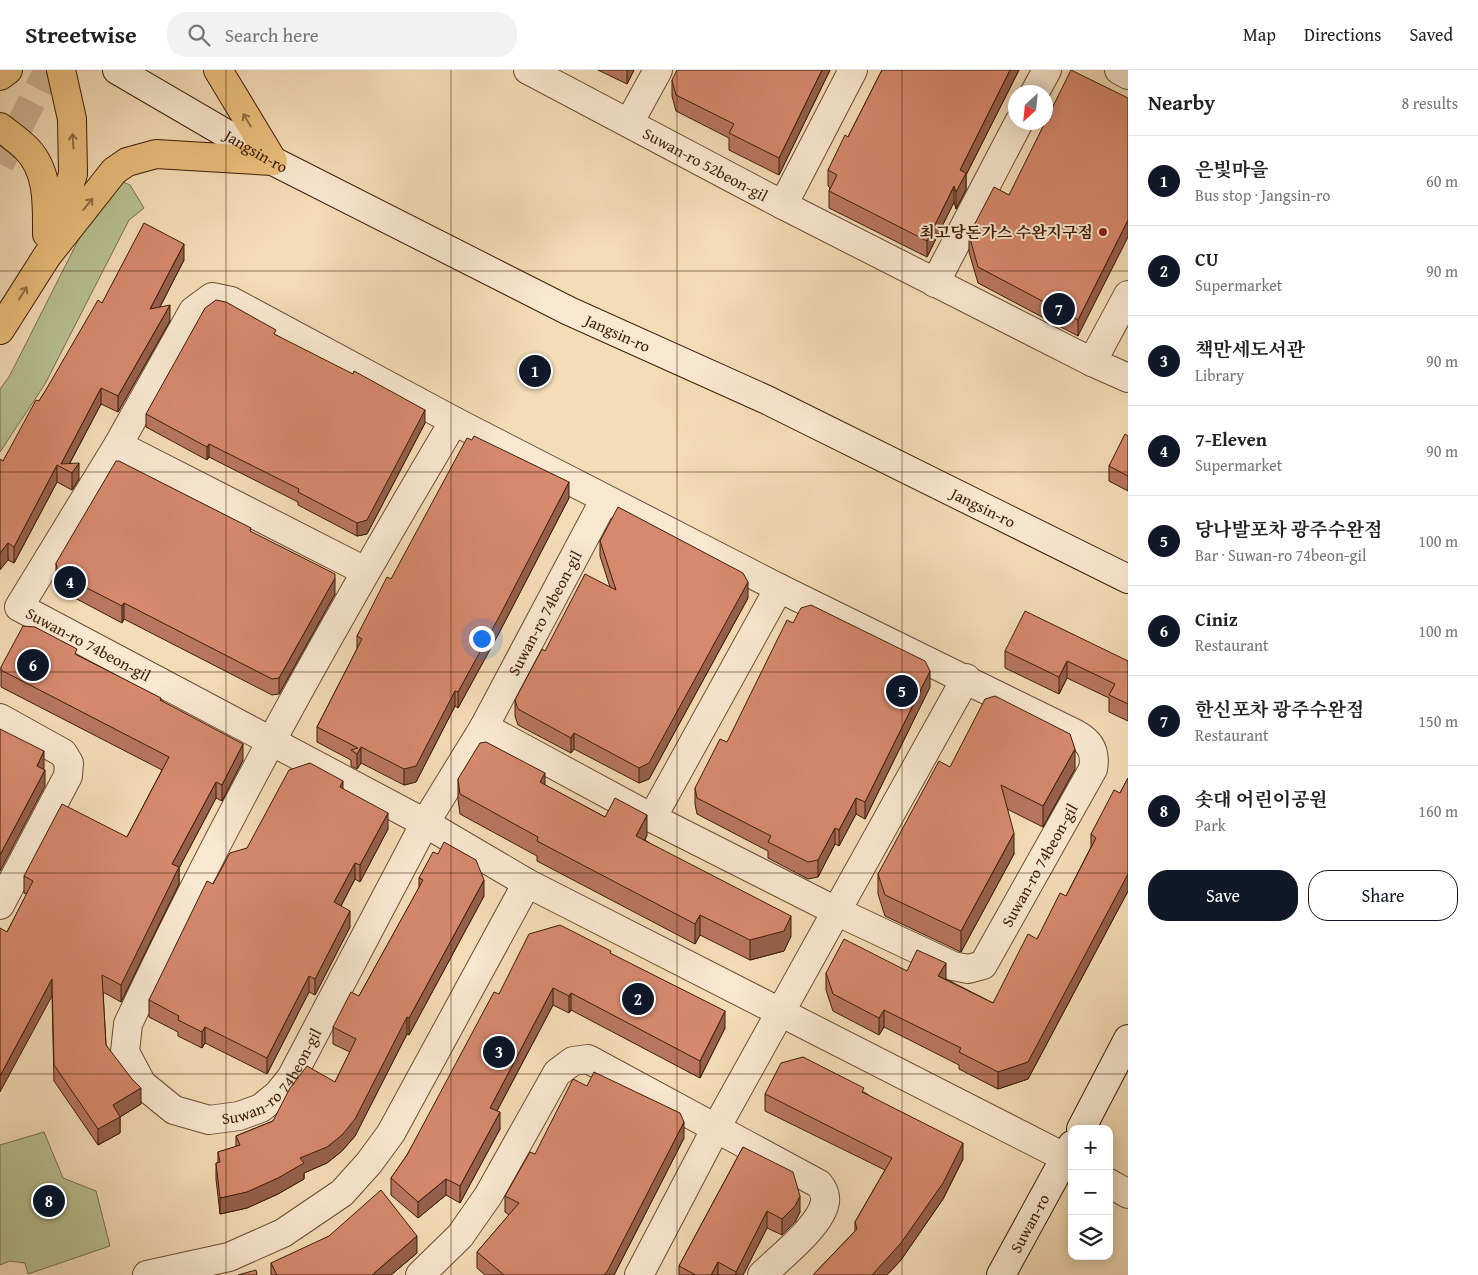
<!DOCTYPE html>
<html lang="en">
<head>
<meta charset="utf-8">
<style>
  :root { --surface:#fff; --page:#f2f2f2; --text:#222; --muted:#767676; --line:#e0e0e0; --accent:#111827 }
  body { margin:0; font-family:"Gentium Book Plus","Noto Serif KR",serif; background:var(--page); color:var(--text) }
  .controls { position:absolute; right:15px; bottom:15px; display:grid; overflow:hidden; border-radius:10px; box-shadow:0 2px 12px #0003 }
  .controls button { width:45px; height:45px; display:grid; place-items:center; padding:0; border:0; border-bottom:1px solid var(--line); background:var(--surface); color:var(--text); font:25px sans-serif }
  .compass { position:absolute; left:1008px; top:15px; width:45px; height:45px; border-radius:50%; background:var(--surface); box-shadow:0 2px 12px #0003; rotate:207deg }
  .you { position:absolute; left:481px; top:568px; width:18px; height:18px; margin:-12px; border:4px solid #fff; border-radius:50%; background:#1a73e8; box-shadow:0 0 0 8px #1a73e833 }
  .badge { display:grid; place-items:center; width:32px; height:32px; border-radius:50%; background:var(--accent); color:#fff; font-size:16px; font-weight:700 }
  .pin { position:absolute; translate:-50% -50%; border:2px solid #fff; box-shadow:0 1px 5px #0006 }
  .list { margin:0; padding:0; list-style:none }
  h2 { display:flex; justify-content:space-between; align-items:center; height:65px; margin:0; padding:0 20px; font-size:21px }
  h2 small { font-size:16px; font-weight:400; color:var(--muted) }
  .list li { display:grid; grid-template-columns:32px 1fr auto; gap:15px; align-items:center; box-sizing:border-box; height:90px; padding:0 20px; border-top:1px solid var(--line) }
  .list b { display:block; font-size:19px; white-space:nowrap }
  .list p { margin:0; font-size:16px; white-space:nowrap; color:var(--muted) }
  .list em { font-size:16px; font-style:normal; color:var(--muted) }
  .actions { display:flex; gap:10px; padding:15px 20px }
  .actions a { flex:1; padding:11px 0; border:1px solid var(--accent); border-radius:20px; text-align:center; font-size:18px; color:var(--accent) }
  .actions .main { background:var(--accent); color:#fff }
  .icon { flex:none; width:28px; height:28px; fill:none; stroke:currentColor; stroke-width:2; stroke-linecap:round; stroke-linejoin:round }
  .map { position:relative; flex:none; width:1128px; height:1205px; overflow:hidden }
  header { display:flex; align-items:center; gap:30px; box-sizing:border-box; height:70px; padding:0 25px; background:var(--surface); border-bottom:1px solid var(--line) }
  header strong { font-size:24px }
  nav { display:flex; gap:28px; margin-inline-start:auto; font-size:18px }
  .search { width:350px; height:45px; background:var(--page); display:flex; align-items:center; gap:12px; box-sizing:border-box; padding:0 18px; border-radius:20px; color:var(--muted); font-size:19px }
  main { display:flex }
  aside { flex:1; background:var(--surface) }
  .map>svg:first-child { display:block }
</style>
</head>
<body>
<header>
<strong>Streetwise</strong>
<div class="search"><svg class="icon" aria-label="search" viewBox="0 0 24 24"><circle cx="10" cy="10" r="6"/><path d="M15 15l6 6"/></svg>Search here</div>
<nav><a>Map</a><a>Directions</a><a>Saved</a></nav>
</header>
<main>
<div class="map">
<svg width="1128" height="1205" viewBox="0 0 1128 1205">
  <rect width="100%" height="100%" fill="#f4dcb6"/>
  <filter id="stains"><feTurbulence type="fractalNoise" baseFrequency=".004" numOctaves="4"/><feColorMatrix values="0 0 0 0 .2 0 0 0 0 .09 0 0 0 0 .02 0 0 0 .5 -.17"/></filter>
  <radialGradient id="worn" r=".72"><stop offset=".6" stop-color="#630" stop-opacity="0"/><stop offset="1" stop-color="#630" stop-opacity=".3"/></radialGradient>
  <path fill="#b8c190" stroke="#7b6f4c" d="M121,111L130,115L144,138L129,150L45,314L0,382V319L9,307L89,149Z
    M44,1062L63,1108L96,1121L110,1176L28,1204L25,1193L10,1191L0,1195V1075Z"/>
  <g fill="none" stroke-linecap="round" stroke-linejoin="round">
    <path stroke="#d0b693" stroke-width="28" stroke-dasharray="28 14" stroke-linecap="butt" d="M0,94L48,0"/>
    <defs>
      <g id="street">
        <path id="s1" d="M528,0L783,135L1092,292L1128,225"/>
        <path d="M1119,0L1128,5"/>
        <path d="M1035,22L1047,0"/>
        <path d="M629,53L658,0"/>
        <path d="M783,135L853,0"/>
        <path d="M935,213L1019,52"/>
        <path d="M1092,292L1128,308"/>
        <path id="s2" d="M454,351C337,548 225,747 128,954L125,982L142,1014L174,1040L209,1050L239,1046L261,1038L278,1024L291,1008L425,753L484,657L605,429"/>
        <path d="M118,375L365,501"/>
        <path d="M0,648L63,683L69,693L68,706L0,835"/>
        <path id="s3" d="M484,657L652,748L836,841L953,896L968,899L983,895L1093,699C1096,683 1091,672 1076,664L779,518L454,351L231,231L212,227L193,241L118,375L19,537L425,753L527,813L1072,1091"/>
        <path d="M652,748L779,518"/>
        <path d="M1109,1113L1128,1124"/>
        <path d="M147,1205L229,1187L283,1163L342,1123L369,1093L391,1063L527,813"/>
        <path d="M420,1205L460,1166L488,1126L557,1003L573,991L588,989L819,1114C823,1119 826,1125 825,1132C821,1156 779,1188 762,1205"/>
        <path d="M639,1205L716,1058L966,608"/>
      </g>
      <g id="secondary">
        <path id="s4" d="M117,0L273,91L569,241L767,330L1128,509"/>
        <path d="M1081,1059L1128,969"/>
        <path id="s5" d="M1001,1205L1072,1075"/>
      </g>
      <path id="highway" d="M218,0L273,91
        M0,6L8,0
        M0,57C9,64 19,71 27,79C49,102 47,135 47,164
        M53,167L73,104L72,49L61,0
        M0,260L47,186L114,101L127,92L156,84L273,91"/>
    </defs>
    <use href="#street" stroke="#6c4d34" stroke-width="30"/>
    <use href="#secondary" stroke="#3e1d09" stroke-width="30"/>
    <use href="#highway" stroke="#3e1d09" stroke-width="30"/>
    <use href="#street" stroke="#f8e8d0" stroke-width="28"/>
    <use href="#secondary" stroke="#f8e8d0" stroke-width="28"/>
    <use href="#highway" stroke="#eabe7b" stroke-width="28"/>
  </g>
  <path fill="#b8765e" stroke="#3e1d09" d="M598,0H634L627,14Z
    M830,0L779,105L729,80V68L676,41L672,26V10Z
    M882,0H1019L966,105V120L956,139L954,132L927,187L829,138V121L830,118L828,116V100L848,67Z
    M1128,28L1078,266L978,213L969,182V165L1009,125Z
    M184,190L160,237L170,251L118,342L101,334L70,393L79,409L72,420L57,412L14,493L8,490L3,391L39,331L102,233Z
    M276,265L425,353L367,464L357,466L298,435V432L209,387L207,390L146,357V344Z
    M1128,366V421L1109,411V396Z
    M569,428L499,563L458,638L455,636L416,712L404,715L361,693L357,699L351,696V690L317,672V657L357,579V566L391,509Z
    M251,462L335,524L279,624L272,625L124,549L122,553L58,519L56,509V493Z
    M600,471L748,528L649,709L639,713L574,679L571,683L518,655L515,646V630L545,581L610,517L600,486Z
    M1005,581L1128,591V651L1109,642V628L1067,608L1059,624L1005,598Z
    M77,585L161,630L243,690L222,731L216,728L179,798V814L121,932L103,922L106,975L141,1034L120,1047V1063L98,1075L54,1011L52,926L7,862L27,824L24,823V806L127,767L162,700L1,617V597Z
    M930,617L865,749L856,744L839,776L835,774L818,807L808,809L768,788V781L697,744L695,734V718Z
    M950,697L1075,699L1043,757L1007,739L1014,784L961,882L885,846L878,824V804Z
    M1128,708V821L1028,1009L998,1019L959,999V995L884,957L879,965L833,941L826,920V903L907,901L946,909L993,933L1066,826L1091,777V764L1120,723Z
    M458,709L545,715L605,747L647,765L645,770L791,866L784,881L750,890L700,865L695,874L537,791V786L460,744L458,729Z
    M343,719L388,759L360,812L355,809L341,836L350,857L315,925L309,922L267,1004L205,973L202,978L178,966V962L149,947V930L213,814L247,778Z
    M419,808L484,826L409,965L407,964L355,1066L342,1081L327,1093L304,1103V1109L278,1124L247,1138L220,1144L216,1109V1093H218V1082L236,1077V1066L273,1051L335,1012L350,982L333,974V957L359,926L419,818Z
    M611,884L725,958L700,1008L571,940L569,943L553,935L497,1041L500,1059L460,1133L446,1125L418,1148L391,1125V1108L407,1085L499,924Z
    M864,1022L963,1089L943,1129L901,1190L887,1205H813L855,1161V1152L885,1100L765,1041V1024Z
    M684,1068L614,1205H485L477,1198V1182L509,1145L505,1142V1126L535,1084Z
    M743,1077L800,1142L795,1152L782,1165L767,1158L743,1205H679V1196Z
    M417,1183L391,1205H271V1193Z"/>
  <path fill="#96604c" stroke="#3e1d09" d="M627,0H634L627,14Z
    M822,0H830L779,105V88Z
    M1010,0H1019L966,105V120L956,139V122L960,100Z
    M954,116V132L927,187V171Z
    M1128,150V167L1078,266V250Z
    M184,174V190L150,256V239Z
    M170,235V251L118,342V326Z
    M101,318V334L66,400L61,394Z
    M425,340V353L367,464L357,466V453Z
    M209,374V387L207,390V377Z
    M79,393V409L72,420V403Z
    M57,395V412L14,493V477Z
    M569,412V428L499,563L458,638V622Z
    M8,473V490L0,500V483Z
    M335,508V524L279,624V608Z
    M748,512V528L649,709L639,713V698Z
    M124,533V549L122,553V536Z
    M1067,591V608L1059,624V607Z
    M930,601V617L865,749V732Z
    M455,621V636L416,712L404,715V699Z
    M574,663V679L571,683V668Z
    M243,674V690L222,731V715Z
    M361,677V693L357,699V684Z
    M1075,679V699L1043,757V736Z
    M44,681V698L37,712V696Z
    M45,700V716L0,801V785Z
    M545,703V723L540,712Z
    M343,711V727L340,717Z
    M216,712V728L179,798V814L121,932V915L172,794Z
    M856,728V744L839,776V760Z
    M388,743V759L360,812V795Z
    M647,745V765L636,786V766Z
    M835,758V774L818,807V790Z
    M1014,763V784L961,882V861Z
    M355,793V809L334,849V832Z
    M1128,804V821L1028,1009L998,1019V1002Z
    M484,810V826L409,965V948Z
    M350,841V857L315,925V909Z
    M700,845V865L695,874V854Z
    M791,846V866L784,881L750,890V870Z
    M946,893V910L938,906Z
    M309,906V922L267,1004V988Z
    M52,909V926L0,1022V1006Z
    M553,918V935L490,1054V1038Z
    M571,923V940L569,943V926Z
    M884,940V957L879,965V948Z
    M725,941V958L700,1008V991Z
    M407,947V964L355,1066L342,1081L327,1093L304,1103V1109L278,1124L247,1138L220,1144V1128L300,1088Z
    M205,957V973L202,978V962Z
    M141,1018V1034L120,1047V1063L98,1075V1059L113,1035Z
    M500,1042V1059L460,1133V1116Z
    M684,1052V1068L614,1205H604Z
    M963,1073V1089L943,1129L901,1190L887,1205H872Z
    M446,1109V1125L418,1148V1132Z
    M800,1126V1142L795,1152L782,1165V1149Z
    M767,1141V1158L743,1205H736V1202Z
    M417,1166V1183L391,1205H372Z
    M718,1192V1205H711Z"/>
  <path fill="#d6896d" stroke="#3e1d09" d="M677,0H822L779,88L729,63L734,54L676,25L672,10Z
    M882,0H1010L960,100L966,103L956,122L954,116L927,171L829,121L837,105L828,100L845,65L848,67Z
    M1071,0L1128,28V150L1078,250L978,197L969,165L994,117L1009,125Z
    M144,153L184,174L150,239L170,235L118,326L101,318L61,394L79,393L72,403L57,395L14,477L8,473L0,483V389L3,391L36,330L39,331L47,318L98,230L102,233Z
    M216,230L226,232L276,260L274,264L353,304L354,301L425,340L367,450L357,453L298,422L299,419L209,374L207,377L146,344L205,238Z
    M1125,364L1128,366V406L1109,396Z
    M474,366L569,412L499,547L458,622L455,621L416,696L404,699L361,677L357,684L351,680L358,678L317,657L362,569L357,566L387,507L391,509L467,368L472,370Z
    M116,391H119L251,458L250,461L335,504V508L279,608L272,609L124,533L122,536L58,503L56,493Z
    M618,437L743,503L748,512L649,693L639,698L574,663L571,668L518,639L515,630L542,579L545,581L585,504L616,520L600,471Z
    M811,535L925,591L930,601L865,732L856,728L839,760L835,758L818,790L808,792L768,772L771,766L697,728L695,718L720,669L727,672L787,550L793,553L801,538Z
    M1025,541L1128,591V634L1109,625L1115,614L1067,591L1059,607L1005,581Z
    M23,556L35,557L77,579L75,584L161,628L160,630L243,674L222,715L216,712L172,794L179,797L121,915L102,905L106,975L132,1009L141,1018L113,1035L120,1047L98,1059L54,995L52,909L0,1006V858L7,862L33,811L24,806L62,734L127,767L169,687L1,600V597Z
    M995,626L1070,664L1075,679L1043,736L1001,715L1014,763L961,861L885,825L878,804L939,691L950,697L985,629Z
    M0,659L44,681L37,696L45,700L0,785Z
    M486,672L545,703L540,712L605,747L615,728L647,745L636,766L791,846L784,861L750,870L700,845L695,854L537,771L538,767L460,724L458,709L480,673Z
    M310,693L343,711L340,717L388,743L360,795L355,793L334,832L350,841L315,909L309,906L267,988L205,957L202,962L178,950L179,946L149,930L207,811L213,814L230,783L247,778L289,700Z
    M1128,708V804L1028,992L998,1002L959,982L961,978L884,940L879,948L833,924L826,903L844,869L907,901L917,880L946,893L938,906L993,933L1028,864L1037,869L1060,823L1066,826L1096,768L1091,764L1114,720L1120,723Z
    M444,772L476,790L484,810L409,948L407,947L355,1049L342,1065L327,1077L300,1088L304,1093L278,1108L247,1122L220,1128L216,1093L220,1092L218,1082L240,1075L236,1066L273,1051L290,1018L307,996L335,1012L356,969L333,957L351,922L359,926L423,810L419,808L433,782L438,784Z
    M560,855L611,881L610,883L725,941L700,991L571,923L569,926L553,918L490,1038L500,1042L460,1116L446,1109L418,1132L391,1108L407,1085L494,922L499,924L529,864Z
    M803,987L864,1018L862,1022L963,1073L943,1113L901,1173L872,1205H813L857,1159L855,1152L892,1088L765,1024L781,993Z
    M594,1002L680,1043L684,1052L608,1200L604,1205H504L477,1182L519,1133L505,1126L530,1082L535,1084L573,1009L587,1016Z
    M743,1077L793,1102L800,1126L795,1136L782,1149L767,1141L736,1202L718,1192L711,1205H696L679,1196Z
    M381,1120L417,1166L372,1205H277L271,1193L329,1166Z
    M256,1200L257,1205H238Z"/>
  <defs><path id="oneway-shaft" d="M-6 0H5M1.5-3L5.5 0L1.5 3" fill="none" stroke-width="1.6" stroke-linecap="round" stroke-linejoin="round" transform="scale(1.25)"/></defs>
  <g stroke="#946e42">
    <use href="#oneway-shaft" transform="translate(247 50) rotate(-121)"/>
    <use href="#oneway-shaft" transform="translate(73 71) rotate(-94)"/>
    <use href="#oneway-shaft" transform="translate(88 134) rotate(-51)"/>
    <use href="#oneway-shaft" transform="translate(23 223) rotate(-58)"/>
  </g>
  <path fill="none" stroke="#3e1d09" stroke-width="1" stroke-opacity="0.55" d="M226,0V1205M451,0V1205M677,0V1205M902,0V1205M0,201H1128M0,402H1128M0,602H1128M0,803H1128M0,1004H1128"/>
  <circle fill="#8f2418" stroke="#f8e8d0" stroke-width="2" cx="1103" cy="162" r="5"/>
  <g text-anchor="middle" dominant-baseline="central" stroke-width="4" stroke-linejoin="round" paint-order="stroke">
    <g font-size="16" fill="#3e1d09" stroke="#f8e8d0">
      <text stroke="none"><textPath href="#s4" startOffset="161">Jangsin-ro</textPath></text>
      <text stroke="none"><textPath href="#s1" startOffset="201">Suwan-ro 52beon-gil</textPath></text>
      <text stroke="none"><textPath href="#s4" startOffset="566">Jangsin-ro</textPath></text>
      <text stroke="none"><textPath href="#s4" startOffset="971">Jangsin-ro</textPath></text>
      <text stroke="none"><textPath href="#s2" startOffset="1454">Suwan-ro 74beon-gil</textPath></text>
      <text stroke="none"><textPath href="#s3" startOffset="2239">Suwan-ro 74beon-gil</textPath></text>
      <text stroke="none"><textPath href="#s3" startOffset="672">Suwan-ro 74beon-gil</textPath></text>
      <text stroke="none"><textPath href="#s2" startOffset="910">Suwan-ro 74beon-gil</textPath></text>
      <text stroke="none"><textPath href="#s5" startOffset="59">Suwan-ro</textPath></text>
    </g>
    <g font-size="16" font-weight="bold" fill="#3e1d09" stroke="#f8e8d0" text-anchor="end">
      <text x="1093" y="162">최고당돈가스 수완지구점</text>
    </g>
  </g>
  <rect width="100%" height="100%" filter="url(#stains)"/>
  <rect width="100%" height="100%" fill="url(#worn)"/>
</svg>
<div class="controls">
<button>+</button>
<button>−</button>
<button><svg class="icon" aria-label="layers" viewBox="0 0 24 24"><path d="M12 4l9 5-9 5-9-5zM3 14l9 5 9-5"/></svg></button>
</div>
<svg class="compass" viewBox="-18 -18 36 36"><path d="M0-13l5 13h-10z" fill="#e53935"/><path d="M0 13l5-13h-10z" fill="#767676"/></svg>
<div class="you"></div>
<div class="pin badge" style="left:535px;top:301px">1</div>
<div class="pin badge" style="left:638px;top:929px">2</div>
<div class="pin badge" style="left:499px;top:982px">3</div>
<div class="pin badge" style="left:70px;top:512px">4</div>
<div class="pin badge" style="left:902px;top:621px">5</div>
<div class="pin badge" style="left:33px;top:595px">6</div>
<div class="pin badge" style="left:1059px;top:239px">7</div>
<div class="pin badge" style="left:49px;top:1131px">8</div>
</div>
<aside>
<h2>Nearby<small>8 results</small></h2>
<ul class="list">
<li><span class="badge">1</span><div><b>은빛마을</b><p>Bus stop · Jangsin-ro</p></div><em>60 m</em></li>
<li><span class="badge">2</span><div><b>CU</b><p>Supermarket</p></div><em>90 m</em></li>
<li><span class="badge">3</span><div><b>책만세도서관</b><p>Library</p></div><em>90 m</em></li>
<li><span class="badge">4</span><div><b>7-Eleven</b><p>Supermarket</p></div><em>90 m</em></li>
<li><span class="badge">5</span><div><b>당나발포차 광주수완점</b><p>Bar · Suwan-ro 74beon-gil</p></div><em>100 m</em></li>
<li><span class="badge">6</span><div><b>Ciniz</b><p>Restaurant</p></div><em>100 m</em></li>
<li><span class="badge">7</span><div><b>한신포차 광주수완점</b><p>Restaurant</p></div><em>150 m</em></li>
<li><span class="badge">8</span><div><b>솟대 어린이공원</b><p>Park</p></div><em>160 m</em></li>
</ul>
<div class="actions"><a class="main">Save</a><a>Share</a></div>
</aside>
</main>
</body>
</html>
